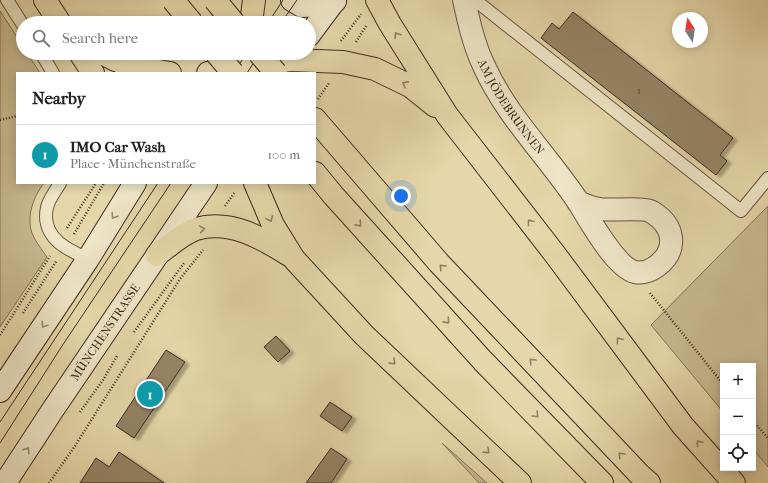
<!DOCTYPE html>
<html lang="en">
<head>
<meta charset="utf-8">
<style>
  :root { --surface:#fff; --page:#f2f2f2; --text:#222; --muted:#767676; --line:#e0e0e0; --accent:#0f766e }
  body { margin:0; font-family:"IM FELL French Canon",serif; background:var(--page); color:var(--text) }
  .controls { position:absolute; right:12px; bottom:12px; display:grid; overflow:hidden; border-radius:0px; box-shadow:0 2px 10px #0003 }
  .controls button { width:36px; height:36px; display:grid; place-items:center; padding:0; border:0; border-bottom:1px solid var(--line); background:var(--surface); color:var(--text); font:20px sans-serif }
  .compass { position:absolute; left:672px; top:12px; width:36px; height:36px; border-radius:50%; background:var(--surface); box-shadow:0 2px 10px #0003; rotate:348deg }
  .you { position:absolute; left:401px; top:196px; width:14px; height:14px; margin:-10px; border:3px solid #fff; border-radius:50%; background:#1a73e8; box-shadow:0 0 0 6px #1a73e833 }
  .badge { display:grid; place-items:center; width:26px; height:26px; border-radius:50%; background:var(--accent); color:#fff; font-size:13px; font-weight:700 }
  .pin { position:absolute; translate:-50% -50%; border:2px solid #fff; box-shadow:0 1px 4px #0006 }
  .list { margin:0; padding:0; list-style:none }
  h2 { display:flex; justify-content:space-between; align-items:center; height:52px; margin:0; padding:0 16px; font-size:17px }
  h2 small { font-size:13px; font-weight:400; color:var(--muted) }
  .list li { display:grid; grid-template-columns:26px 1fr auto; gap:12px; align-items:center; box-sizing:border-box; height:60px; padding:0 16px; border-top:1px solid var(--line) }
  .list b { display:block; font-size:15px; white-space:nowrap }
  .list p { margin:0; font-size:13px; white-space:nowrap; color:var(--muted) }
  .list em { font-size:13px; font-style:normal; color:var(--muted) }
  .icon { flex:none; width:22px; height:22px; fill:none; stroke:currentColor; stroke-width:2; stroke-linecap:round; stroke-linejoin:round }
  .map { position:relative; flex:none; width:768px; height:483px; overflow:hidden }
  .search { position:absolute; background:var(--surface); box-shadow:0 2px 10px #0003; left:16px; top:16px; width:300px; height:44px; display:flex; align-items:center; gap:10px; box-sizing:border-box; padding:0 14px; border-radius:22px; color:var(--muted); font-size:15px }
  .panel { position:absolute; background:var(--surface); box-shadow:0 2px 10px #0003; left:16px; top:72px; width:300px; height:112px; border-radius:0px }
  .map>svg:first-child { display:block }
</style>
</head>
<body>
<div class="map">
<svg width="768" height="483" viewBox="0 0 768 483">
  <defs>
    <filter id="shadow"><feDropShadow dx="4.5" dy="2.5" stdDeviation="1" flood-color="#0004"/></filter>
  </defs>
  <rect width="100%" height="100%" fill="#e5d7a9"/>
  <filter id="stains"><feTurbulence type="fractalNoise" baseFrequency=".005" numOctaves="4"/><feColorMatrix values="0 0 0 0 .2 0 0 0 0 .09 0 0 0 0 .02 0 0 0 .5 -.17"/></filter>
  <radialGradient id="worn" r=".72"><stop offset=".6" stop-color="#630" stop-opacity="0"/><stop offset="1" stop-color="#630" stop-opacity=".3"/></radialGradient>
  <path fill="#c9ba91" stroke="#847258" d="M0,11L23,46V53H27L40,73H17V183H44C34,196 26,216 32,233C35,241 42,250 47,257L0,327Z
    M768,206V467L753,449V366H723V412L651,325Z
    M442,443L487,483H479Z"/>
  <path fill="#968466" stroke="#402a1e" filter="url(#shadow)" d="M573,12L733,138L720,155L727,161L716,175L541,38L552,23L559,29Z
    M276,336L290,351L278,362L264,347Z
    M166,350L185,362L134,438L116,426Z
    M330,402L352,417L342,431L320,416Z
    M331,448L347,459L331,483H306Z
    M119,452L164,483H80L96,458L109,467Z"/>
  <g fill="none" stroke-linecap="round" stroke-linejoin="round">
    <defs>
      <path id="service" d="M7,0L23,25
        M475,0L741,211L768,178
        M41,53L53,73
        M60,183C57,189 52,195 49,202C47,206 46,212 46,217C47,241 69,250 88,259"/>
      <g id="minor">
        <path id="s1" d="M464,0C469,23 474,45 484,66C507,117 548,156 579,203C589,219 616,268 635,272C643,274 650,271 657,266C678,250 675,226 652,212C644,207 610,211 599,209C592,208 585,205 578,202"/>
      </g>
      <g id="secondary">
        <path d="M292,0L302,6L322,5L335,1"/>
        <path d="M309,35L335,0"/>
        <path d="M0,391L88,259L135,183"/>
        <path id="s2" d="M5,483L52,411L206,183"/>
      </g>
      <path id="motorway" d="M45,0L60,23
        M377,0L390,24L447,115L554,253L683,426L734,483
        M251,23L254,0
        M80,53L93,73
        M103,53C118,65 151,70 170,73
        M208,73L235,70L290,60L343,62L375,69L410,86L435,106
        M315,119L439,263L640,475L649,483
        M315,173L333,195L483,361L602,483
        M255,183L273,225L294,259L364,335L520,483
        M157,255C169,246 182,234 196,229C230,219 262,238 289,255"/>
    </defs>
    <use href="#service" stroke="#695541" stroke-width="14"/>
    <use href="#minor" stroke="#695541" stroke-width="24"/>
    <use href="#secondary" stroke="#402a1e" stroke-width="24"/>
    <use href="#motorway" stroke="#402a1e" stroke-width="24"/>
    <path stroke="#402a1e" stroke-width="2.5" stroke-dasharray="1 2" stroke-linecap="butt" d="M341,41L361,14
      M356,42L366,26
      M318,99L329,83
      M0,120L17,116
      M225,206L235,192
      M67,228L96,183
      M74,234L104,183
      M650,293L723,384
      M23,313L57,260
      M134,332L184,263
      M0,335L50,256
      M80,412L103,380L117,356
      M753,421L768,438
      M49,483L75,446L180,279L203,250"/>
    <use href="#service" stroke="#eee5c7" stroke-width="12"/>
    <use href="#minor" stroke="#eee5c7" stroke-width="22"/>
    <use href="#secondary" stroke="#eee5c7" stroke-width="22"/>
    <use href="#motorway" stroke="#e5d7a9" stroke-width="22"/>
    <path stroke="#402a1e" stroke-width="1" d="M268,23L283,0
      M281,23L297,0
      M233,73L247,53
      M247,73L260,53
      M0,422L158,183
      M0,443L62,346L171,183"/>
    <defs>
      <path id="motorway-bridge" d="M173,0L192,23
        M215,0L234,23
        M216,53L233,73
        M259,53L276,73"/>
    </defs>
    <use href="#motorway-bridge" stroke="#402a1e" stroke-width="24" stroke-linecap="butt"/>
    <use href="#motorway-bridge" stroke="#e5d7a9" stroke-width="22"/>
  </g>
  <defs><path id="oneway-chevron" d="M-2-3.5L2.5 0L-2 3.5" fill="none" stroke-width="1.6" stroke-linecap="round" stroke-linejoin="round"/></defs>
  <g stroke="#928064">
    <use href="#oneway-chevron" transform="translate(397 35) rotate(-122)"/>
    <use href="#oneway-chevron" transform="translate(405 84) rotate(-152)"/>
    <use href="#oneway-chevron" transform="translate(270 219) rotate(66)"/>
    <use href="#oneway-chevron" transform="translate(530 222) rotate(-128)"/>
    <use href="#oneway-chevron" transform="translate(359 224) rotate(48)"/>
    <use href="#oneway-chevron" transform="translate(202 229) rotate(-9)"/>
    <use href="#oneway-chevron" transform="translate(442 267) rotate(-133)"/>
    <use href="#oneway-chevron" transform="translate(447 321) rotate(48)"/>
    <use href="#oneway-chevron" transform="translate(619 340) rotate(-127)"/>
    <use href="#oneway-chevron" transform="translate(532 361) rotate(-133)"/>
    <use href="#oneway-chevron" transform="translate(393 362) rotate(44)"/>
    <use href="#oneway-chevron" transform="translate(536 415) rotate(46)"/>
    <use href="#oneway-chevron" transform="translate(699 443) rotate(-131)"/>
    <use href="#oneway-chevron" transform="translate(487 451) rotate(44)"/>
    <use href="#oneway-chevron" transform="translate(621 455) rotate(-133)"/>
  </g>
  <g stroke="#978872">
    <use href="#oneway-chevron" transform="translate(114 216) rotate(122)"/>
    <use href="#oneway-chevron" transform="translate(44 325) rotate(123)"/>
    <use href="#oneway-chevron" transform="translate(27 450) rotate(-57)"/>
  </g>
  <g text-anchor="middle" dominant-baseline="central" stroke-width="3" stroke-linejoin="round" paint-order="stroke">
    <g font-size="10" fill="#564030">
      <text x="639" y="91">1</text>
    </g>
    <g font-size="12" fill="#402a1e" stroke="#eee5c7">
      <text stroke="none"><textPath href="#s1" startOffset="118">AM JÖDEBRUNNEN</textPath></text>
      <text stroke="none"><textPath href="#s2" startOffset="181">MÜNCHENSTRASSE</textPath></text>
    </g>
  </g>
  <rect width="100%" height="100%" filter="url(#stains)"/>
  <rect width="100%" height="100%" fill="url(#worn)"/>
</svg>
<div class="controls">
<button>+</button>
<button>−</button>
<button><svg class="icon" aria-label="locate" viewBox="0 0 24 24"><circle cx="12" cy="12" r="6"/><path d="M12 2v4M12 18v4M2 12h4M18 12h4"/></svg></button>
</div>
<svg class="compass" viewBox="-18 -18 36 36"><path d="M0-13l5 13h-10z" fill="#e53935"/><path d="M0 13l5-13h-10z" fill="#767676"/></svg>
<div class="you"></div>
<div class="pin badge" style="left:150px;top:394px;background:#0f9aa8">1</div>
<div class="search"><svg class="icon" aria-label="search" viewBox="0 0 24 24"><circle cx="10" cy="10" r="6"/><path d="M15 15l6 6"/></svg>Search here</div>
<section class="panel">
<h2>Nearby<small></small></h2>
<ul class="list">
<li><span class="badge" style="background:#0f9aa8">1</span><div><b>IMO Car Wash</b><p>Place · Münchenstraße</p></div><em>100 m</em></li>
</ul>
</section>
</div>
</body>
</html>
